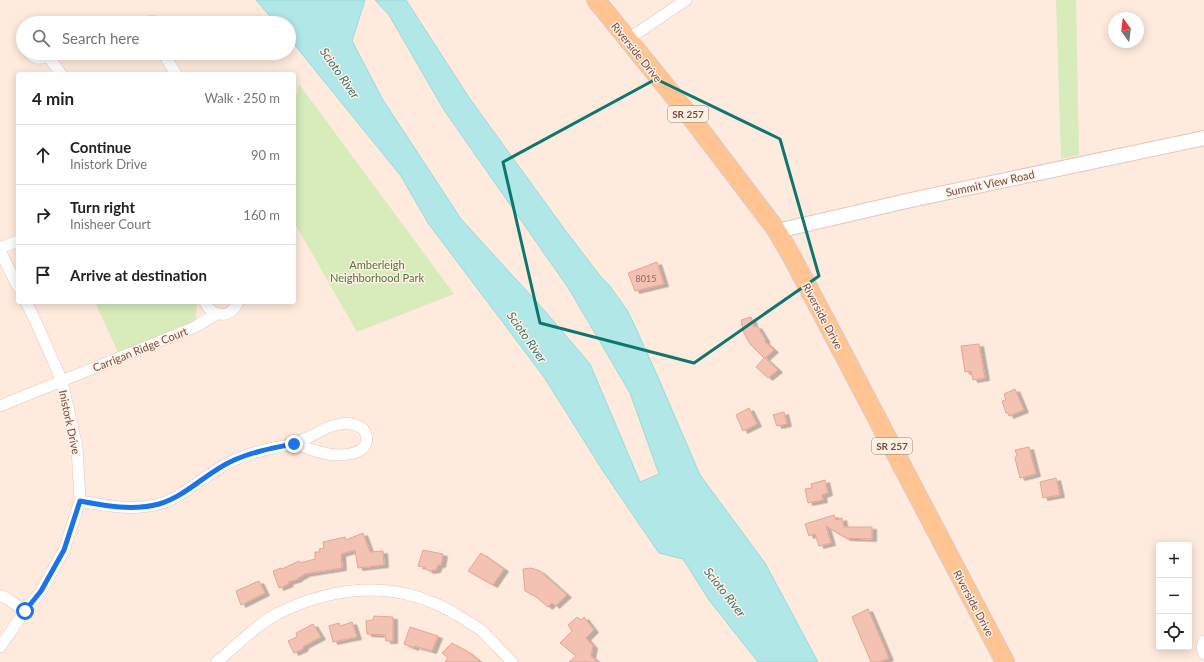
<!DOCTYPE html>
<html lang="en">
<head>
<meta charset="utf-8">
<style>
  :root { --surface:#fff; --page:#f6f6f6; --text:#222; --muted:#767676; --line:#e0e0e0 }
  body { margin:0; font-family:Lato,sans-serif; background:var(--page); color:var(--text) }
  .controls { position:absolute; right:12px; bottom:12px; display:grid; overflow:hidden; border-radius:4px; box-shadow:0 2px 10px #0003 }
  .controls button { width:36px; height:36px; display:grid; place-items:center; padding:0; border:0; border-bottom:1px solid var(--line); background:var(--surface); color:var(--text); font:20px sans-serif }
  .compass { position:absolute; left:1108px; top:12px; width:36px; height:36px; border-radius:50%; background:var(--surface); box-shadow:0 2px 10px #0003; rotate:346deg }
  .stop { position:absolute; width:12px; height:12px; margin:-9px; border:3px solid #1a73e8; border-radius:50%; background:#fff }
  .stop.end { background:#1a73e8; border-color:#fff; box-shadow:0 1px 4px #0008 }
  .list { margin:0; padding:0; list-style:none }
  h2 { display:flex; justify-content:space-between; align-items:center; height:52px; margin:0; padding:0 16px; font-size:17px }
  h2 small { font-size:13px; font-weight:400; color:var(--muted) }
  .list li { display:grid; grid-template-columns:26px 1fr auto; gap:12px; align-items:center; box-sizing:border-box; height:60px; padding:0 16px; border-top:1px solid var(--line) }
  .list b { display:block; font-size:15px; white-space:nowrap }
  .list p { margin:0; font-size:13px; white-space:nowrap; color:var(--muted) }
  .list em { font-size:13px; font-style:normal; color:var(--muted) }
  .icon { flex:none; width:22px; height:22px; fill:none; stroke:currentColor; stroke-width:2; stroke-linecap:round; stroke-linejoin:round }
  .map { position:relative; flex:none; width:1204px; height:662px; overflow:hidden }
  .search { position:absolute; background:var(--surface); box-shadow:0 2px 10px #0003; left:16px; top:16px; width:280px; height:44px; display:flex; align-items:center; gap:10px; box-sizing:border-box; padding:0 14px; border-radius:22px; color:var(--muted); font-size:15px }
  .panel { position:absolute; background:var(--surface); box-shadow:0 2px 10px #0003; left:16px; top:72px; width:280px; height:232px; border-radius:4px }
  .map>svg:first-child { display:block }
</style>
</head>
<body>
<div class="map">
<svg width="1204" height="662" viewBox="0 0 1204 662">
  <defs>
    <filter id="shadow"><feDropShadow dx="4.5" dy="2.5" stdDeviation="0" flood-color="#0004"/></filter>
  </defs>
  <rect width="100%" height="100%" fill="#feebdd"/>
  <path fill="#d7ebbb" d="M1056,0H1076L1079,155L1061,159Z
    M299,84L454,294L357,332L294,222V108Z
    M95,302H197L195,327L120,357Z"/>
  <path fill="#b1e7e6" stroke="#97dad9" d="M256,0H365L352,41L383,100L461,219L544,310L590,364L640,482L659,474L630,393L569,289L444,110L389,15L375,0H406L470,99L565,230L601,277L609,285L627,310L634,324L657,375L700,475L765,563L818,662H758L709,600L683,559L659,553L605,474L544,377L428,223L401,176L289,38V23H276Z"/>
  <path fill="#f4c2b3" stroke="#e8a492" filter="url(#shadow)" d="M657,262L664,284L635,291L628,273Z
    M751,317L754,327L757,326L765,339V342L774,350L765,358L778,370L768,378L756,367L764,358L750,344L744,333L741,320Z
    M979,344L985,378L973,380L971,371L965,372L961,346Z
    M1015,389L1024,410L1009,416L1008,413H1006L1002,401L1006,400L1004,394Z
    M749,408L757,424L743,431L736,415Z
    M784,412L787,424L777,426L773,415Z
    M1029,447L1036,474L1020,478L1015,458L1017,455L1015,450Z
    M1056,478L1060,495L1043,498L1040,482Z
    M825,480L828,493L822,495L823,500L808,503L805,489L812,488L811,484Z
    M834,515L836,520L842,518L844,527H872V539L846,538L826,526L831,543L819,546L815,534L809,536L805,524Z
    M363,533L370,552L383,551L384,565L358,568L355,550L341,554L342,568L304,574V575L298,578V579L288,582L289,584L279,588L273,571L281,568L282,569L299,561L300,563L315,559V552H320L319,549L324,548L323,542L345,537L346,540Z
    M423,550L443,554L441,565H438L436,570L429,571L424,567L418,566Z
    M481,553L504,569L493,585L468,571Z
    M531,568L540,571L567,595L555,606L552,603L548,607L535,596L525,591L523,569Z
    M259,581L265,593L241,605L236,591Z
    M868,609L889,658L880,662H871L852,617Z
    M374,616L393,617V641H386L385,635L367,634L366,621L373,620Z
    M577,617L581,620L584,617L594,630L586,638L593,646L591,656L598,662H569L576,656L560,643L572,631L568,625Z
    M352,622L357,637L333,642L329,626L339,623L340,626Z
    M313,624L321,637L304,646L303,649L294,653L288,641L297,637L296,633Z
    M410,627L438,636L432,651L414,646V648L404,644Z
    M452,643L468,652L480,662H445L448,658L442,653Z"/>
  <g fill="none" stroke-linecap="round" stroke-linejoin="round">
    <defs>
      <path id="minor" d="M145,23L152,21L158,23
        M627,40L686,0
        M29,53C36,60 44,60 51,53
        M163,53L176,74
        M48,56L61,74
        M0,248L18,241
        M0,251L18,287
        M205,302C212,318 231,319 238,302
        M0,406L195,327L216,314
        M345,423C349,424 354,424 358,426C367,429 370,442 362,449C357,453 347,455 340,455C326,456 309,448 294,444L313,435L328,427Z
        M80,501C106,506 133,511 159,504C186,496 205,474 230,462C250,452 273,448 294,444
        M0,595L8,599L25,611
        M1204,641L1202,647L1204,654
        M0,647L25,611L41,591L64,550L80,501L77,447L62,381L36,322L26,302
        M217,662C237,645 256,625 279,613C340,583 404,580 462,618C468,622 476,626 482,631C492,641 502,652 512,662"/>
      <path id="tertiary" d="M777,231L911,200L1204,138"/>
      <path id="primary" d="M596,0L693,120L775,228L792,257L828,325L1005,662"/>
    </defs>
    <use href="#minor" stroke="#e3c7bc" stroke-width="12"/>
    <use href="#tertiary" stroke="#e3c7bc" stroke-width="16"/>
    <use href="#primary" stroke="#d8cdcb" stroke-width="20"/>
    <use href="#minor" stroke="#fff" stroke-width="11"/>
    <use href="#tertiary" stroke="#fff" stroke-width="14"/>
    <use href="#primary" stroke="#ffc492" stroke-width="18"/>
  </g>
  <g fill="none" stroke-linecap="round" stroke-linejoin="round">
    <path stroke="#1a73e8" stroke-width="5" d="M25,611L41,591L64,550L80,501C106,506 133,511 159,504C186,496 205,474 230,462C250,452 273,448 294,444"/>
  </g>
  <path fill="none" stroke="#0f766e" stroke-width="3" stroke-linejoin="round" d="M656,79L780,139L819,276L694,363L540,323L503,162Z"/>
  <g text-anchor="middle" dominant-baseline="central" stroke-width="3" stroke-linejoin="round" paint-order="stroke">
    <g font-size="9" fill="#946a60">
      <text x="646" y="278">8015</text>
    </g>
    <g fill="#fff0e4" stroke="#9e7e75" stroke-width="1">
      <rect x="668" y="106" width="40" height="16" rx="3"/>
      <rect x="872" y="438" width="40" height="16" rx="3"/>
    </g>
    <g font-size="10" font-weight="bold" fill="#744d45">
      <text x="688" y="114">SR 257</text>
      <text x="892" y="446">SR 257</text>
    </g>
    <g font-size="11" fill="#744d45" stroke="#fff0e4">
      <text transform="translate(637 52) rotate(51)">Riverside Drive</text>
      <text transform="translate(990 183) rotate(-12)">Summit View Road</text>
      <text transform="translate(823 316) rotate(62)">Riverside Drive</text>
      <text transform="translate(140 349) rotate(-22)">Carrigan Ridge Court</text>
      <text transform="translate(70 422) rotate(78)">Inistork Drive</text>
      <text transform="translate(974 603) rotate(62)">Riverside Drive</text>
    </g>
    <g font-size="11" fill="#55753a" stroke="#fff0e4">
      <text x="377" y="264">Amberleigh<tspan x="377" dy="13">Neighborhood Park</tspan></text>
    </g>
    <g font-size="12" font-style="italic" fill="#357474" stroke="#fff0e4">
      <text transform="translate(340 73) rotate(55)">Scioto River</text>
      <text transform="translate(527 337) rotate(55)">Scioto River</text>
      <text transform="translate(725 592) rotate(52)">Scioto River</text>
    </g>
  </g>
</svg>
<div class="controls">
<button>+</button>
<button>−</button>
<button><svg class="icon" aria-label="locate" viewBox="0 0 24 24"><circle cx="12" cy="12" r="6"/><path d="M12 2v4M12 18v4M2 12h4M18 12h4"/></svg></button>
</div>
<svg class="compass" viewBox="-18 -18 36 36"><path d="M0-13l5 13h-10z" fill="#e53935"/><path d="M0 13l5-13h-10z" fill="#767676"/></svg>
<div class="stop" style="left:25px;top:611px"></div>
<div class="stop end" style="left:294px;top:444px"></div>
<div class="search"><svg class="icon" aria-label="search" viewBox="0 0 24 24"><circle cx="10" cy="10" r="6"/><path d="M15 15l6 6"/></svg>Search here</div>
<section class="panel">
<h2>4 min<small>Walk · 250 m</small></h2>
<ul class="list">
<li><svg class="icon" aria-label="ahead" viewBox="0 0 24 24"><path d="M12 20V5M6 11l6-6 6 6"/></svg><div><b>Continue</b><p>Inistork Drive</p></div><em>90 m</em></li>
<li><svg class="icon" aria-label="right" viewBox="0 0 24 24"><path d="M7 20v-9h11M14 6l5 5-5 5"/></svg><div><b>Turn right</b><p>Inisheer Court</p></div><em>160 m</em></li>
<li><svg class="icon" aria-label="arrive" viewBox="0 0 24 24"><path d="M6 21V4h12l-3 4 3 4H6"/></svg><div><b>Arrive at destination</b></div></li>
</ul>
</section>
</div>
</body>
</html>
